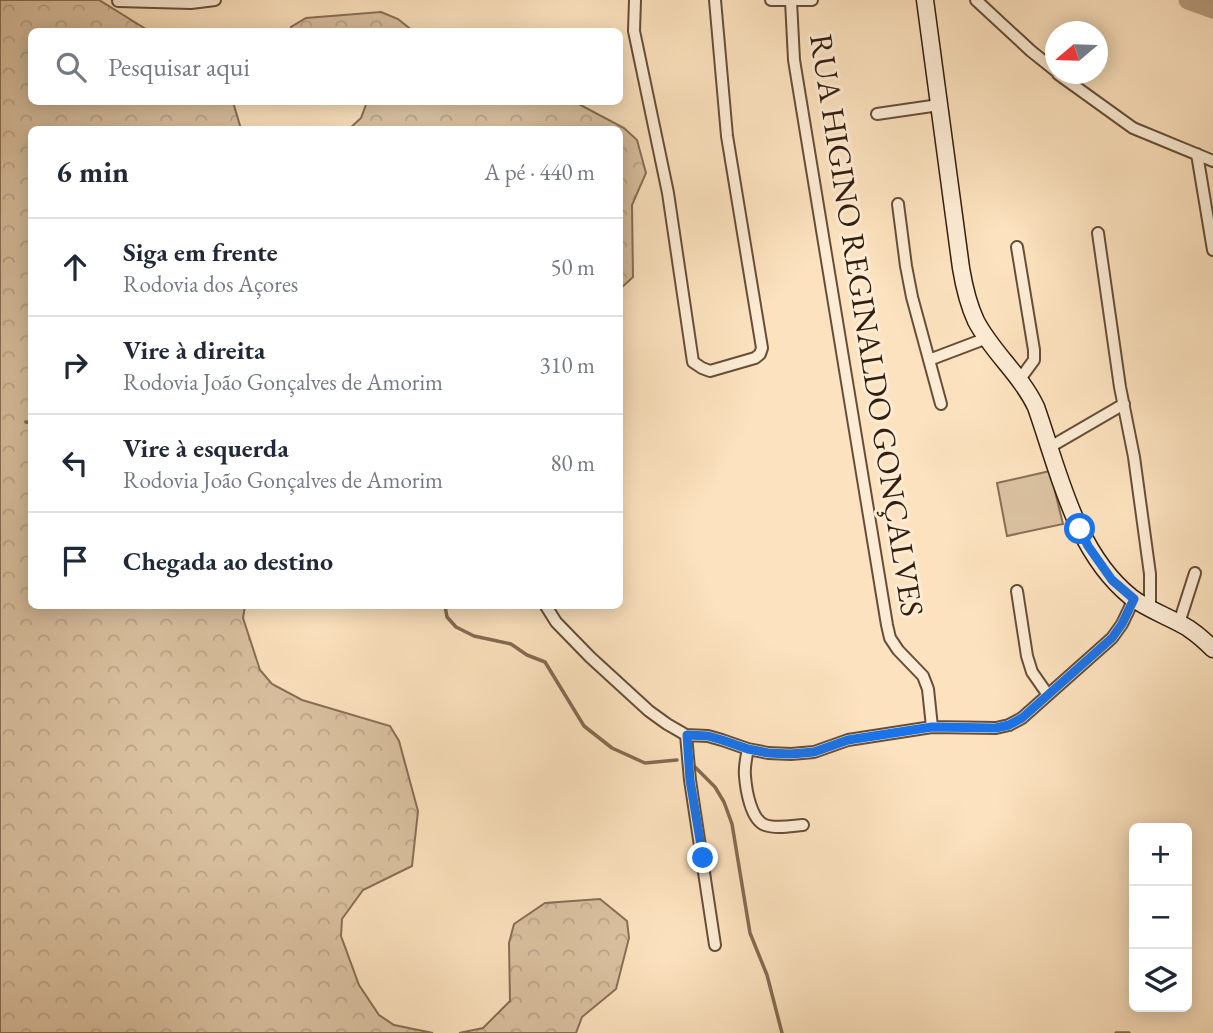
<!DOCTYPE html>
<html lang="pt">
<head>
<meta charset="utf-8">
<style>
  :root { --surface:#fff; --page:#f2f2f3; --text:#1f2937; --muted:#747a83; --line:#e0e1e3 }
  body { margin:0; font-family:"EB Garamond",serif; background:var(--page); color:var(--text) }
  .controls { position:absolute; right:21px; bottom:21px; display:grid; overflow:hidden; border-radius:10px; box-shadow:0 4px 18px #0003 }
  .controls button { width:63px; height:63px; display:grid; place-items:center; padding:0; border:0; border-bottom:2px solid var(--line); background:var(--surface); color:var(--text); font:35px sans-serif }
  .compass { position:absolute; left:1045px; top:21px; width:63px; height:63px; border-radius:50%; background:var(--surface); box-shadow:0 4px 18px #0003; rotate:251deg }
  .stop { position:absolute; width:21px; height:21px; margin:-16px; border:5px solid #1a73e8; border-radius:50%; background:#fff }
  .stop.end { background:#1a73e8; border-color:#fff; box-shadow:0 2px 7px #0008 }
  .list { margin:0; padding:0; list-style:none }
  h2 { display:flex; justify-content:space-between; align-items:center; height:91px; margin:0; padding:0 28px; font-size:30px }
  h2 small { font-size:23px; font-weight:400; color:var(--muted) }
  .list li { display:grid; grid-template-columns:46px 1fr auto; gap:21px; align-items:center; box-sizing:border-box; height:98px; padding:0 28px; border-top:2px solid var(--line) }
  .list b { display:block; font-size:26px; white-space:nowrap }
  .list p { margin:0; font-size:23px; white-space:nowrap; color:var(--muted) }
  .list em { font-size:23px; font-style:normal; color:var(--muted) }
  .icon { flex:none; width:38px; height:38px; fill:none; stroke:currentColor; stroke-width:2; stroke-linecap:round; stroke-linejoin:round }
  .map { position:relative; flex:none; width:1213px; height:1033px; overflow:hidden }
  .search { position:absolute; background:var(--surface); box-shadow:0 4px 18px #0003; left:28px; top:28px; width:595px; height:77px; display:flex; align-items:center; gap:18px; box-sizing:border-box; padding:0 24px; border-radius:10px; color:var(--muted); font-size:26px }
  .panel { position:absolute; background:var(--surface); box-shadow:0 4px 18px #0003; left:28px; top:126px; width:595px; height:483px; border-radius:10px }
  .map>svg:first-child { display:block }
</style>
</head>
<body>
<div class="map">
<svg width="1213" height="1033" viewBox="0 0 1213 1033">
  <defs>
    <pattern id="forest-crowns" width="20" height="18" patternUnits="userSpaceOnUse" patternTransform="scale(1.75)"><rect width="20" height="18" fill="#dac1a0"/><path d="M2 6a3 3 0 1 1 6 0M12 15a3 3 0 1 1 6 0" fill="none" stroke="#bca589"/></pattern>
  </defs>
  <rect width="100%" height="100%" fill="#fce2be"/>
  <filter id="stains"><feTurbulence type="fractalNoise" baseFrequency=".00286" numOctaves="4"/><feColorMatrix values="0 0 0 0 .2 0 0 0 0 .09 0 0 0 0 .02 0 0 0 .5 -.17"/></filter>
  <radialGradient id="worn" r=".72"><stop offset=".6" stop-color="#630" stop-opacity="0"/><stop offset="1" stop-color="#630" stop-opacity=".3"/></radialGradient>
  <path fill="url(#forest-crowns)" stroke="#876f56" stroke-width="2" d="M0,0H99L149,31L32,32V102H233L241,129L32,130V606H245L243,618L260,670L272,684L302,700L390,726L399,741L418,811L412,866L363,890L342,919L341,936L359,985L379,1015L394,1025L433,1033H0Z
    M381,12L398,19L413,31H292L291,27L306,18Z
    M367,102H575L624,128L637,140L646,173L632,205L633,277L620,289V130L349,129L361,118Z
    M600,899L627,921L629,938L616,989L582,1017L576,1033H459L483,1028L510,1001L509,943L514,924L545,903Z"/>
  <path fill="#dac1a0" stroke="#876f56" stroke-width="2" d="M1050,471L1063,524L1007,536L997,483Z"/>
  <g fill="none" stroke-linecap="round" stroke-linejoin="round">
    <path stroke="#836b52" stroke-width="3.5" d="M26,422L32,423
      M445,606L447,617L456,627L474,636L511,644L527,655L545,662L584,726L612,748L645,763L677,760
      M693,765L715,787L724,802L732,824L750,933L767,975L782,1033
      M1116,1033H1129"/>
    <path stroke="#b89f81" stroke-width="19" d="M1188,0L1213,9"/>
    <defs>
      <path id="street" d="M635,0L634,31L668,193L693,362L702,368L710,371L755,358L760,354L762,348L727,136L715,0
        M771,0H812
        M976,0L1031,51L1056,71
        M118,1L191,3L215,0
        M791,1L794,60L887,625L890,638L898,650L923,676L928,689L932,727
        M1058,74L1133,128L1213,161
        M877,114L939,105
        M1197,154L1213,250
        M898,204L906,266L912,297L941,404
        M1098,233L1120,387L1134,457L1150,574V608
        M1017,247L1034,350V360L1020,379
        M929,360L987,338
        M1050,447L1124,404
        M1017,591L1027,656L1032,672L1048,695
        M546,606L556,622L590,657L649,711L667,724L686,735
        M1179,623L1195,573
        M748,749C746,758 744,767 745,776C746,790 751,820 765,825C776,829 791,826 803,825
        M715,945L690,780L686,735L708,736L722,740L748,749L768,753L791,754L814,752L848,740L932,727L996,728L1009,725L1022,718L1112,638L1122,624L1134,599"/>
      <path id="secondary" d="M925,0L961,268C964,286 968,304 976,321C992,352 1021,375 1036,407C1059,472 1075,552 1131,597C1148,610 1170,617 1188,628C1197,634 1205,641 1213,649"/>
    </defs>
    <use href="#street" stroke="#664e38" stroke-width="14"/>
    <use href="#secondary" stroke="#341d0c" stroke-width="19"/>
    <use href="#street" stroke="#fdecd5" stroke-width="10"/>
    <use href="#secondary" stroke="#fdecd5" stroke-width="16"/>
  </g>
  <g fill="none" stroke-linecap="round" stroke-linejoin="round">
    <path stroke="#1a73e8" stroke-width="9" d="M703,858L690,780L687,735L708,736L722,740L748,749L768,753L791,754L814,752L848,740L932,727L996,728L1009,725L1022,718L1112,638L1122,624L1134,599L1112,580L1088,546L1080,529"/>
  </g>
  <g text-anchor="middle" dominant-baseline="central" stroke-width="6" stroke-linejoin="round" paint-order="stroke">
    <g font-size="32" fill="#341d0c" stroke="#fdecd5">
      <text transform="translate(867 325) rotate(81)">RUA HIGINO REGINALDO GONÇALVES</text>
    </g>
  </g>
  <rect width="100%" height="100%" filter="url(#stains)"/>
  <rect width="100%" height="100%" fill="url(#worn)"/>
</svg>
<div class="controls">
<button>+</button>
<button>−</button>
<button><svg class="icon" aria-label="layers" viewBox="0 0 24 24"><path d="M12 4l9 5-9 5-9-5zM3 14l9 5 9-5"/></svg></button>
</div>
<svg class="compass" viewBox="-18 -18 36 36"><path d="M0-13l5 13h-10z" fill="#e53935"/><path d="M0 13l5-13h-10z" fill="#747a83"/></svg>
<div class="stop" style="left:1080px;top:529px"></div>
<div class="stop end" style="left:703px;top:858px"></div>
<div class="search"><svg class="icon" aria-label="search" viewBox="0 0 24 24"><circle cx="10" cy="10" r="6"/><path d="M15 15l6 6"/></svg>Pesquisar aqui</div>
<section class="panel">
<h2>6 min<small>A pé · 440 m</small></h2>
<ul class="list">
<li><svg class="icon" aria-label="ahead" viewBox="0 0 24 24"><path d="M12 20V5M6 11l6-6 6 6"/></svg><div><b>Siga em frente</b><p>Rodovia dos Açores</p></div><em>50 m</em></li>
<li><svg class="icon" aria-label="right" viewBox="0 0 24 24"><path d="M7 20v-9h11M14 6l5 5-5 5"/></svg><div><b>Vire à direita</b><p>Rodovia João Gonçalves de Amorim</p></div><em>310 m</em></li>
<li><svg class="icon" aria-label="left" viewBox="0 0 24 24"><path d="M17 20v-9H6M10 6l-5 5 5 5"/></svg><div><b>Vire à esquerda</b><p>Rodovia João Gonçalves de Amorim</p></div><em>80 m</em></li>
<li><svg class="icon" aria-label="arrive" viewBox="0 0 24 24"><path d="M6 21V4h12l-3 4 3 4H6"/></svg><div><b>Chegada ao destino</b></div></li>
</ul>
</section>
</div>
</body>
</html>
